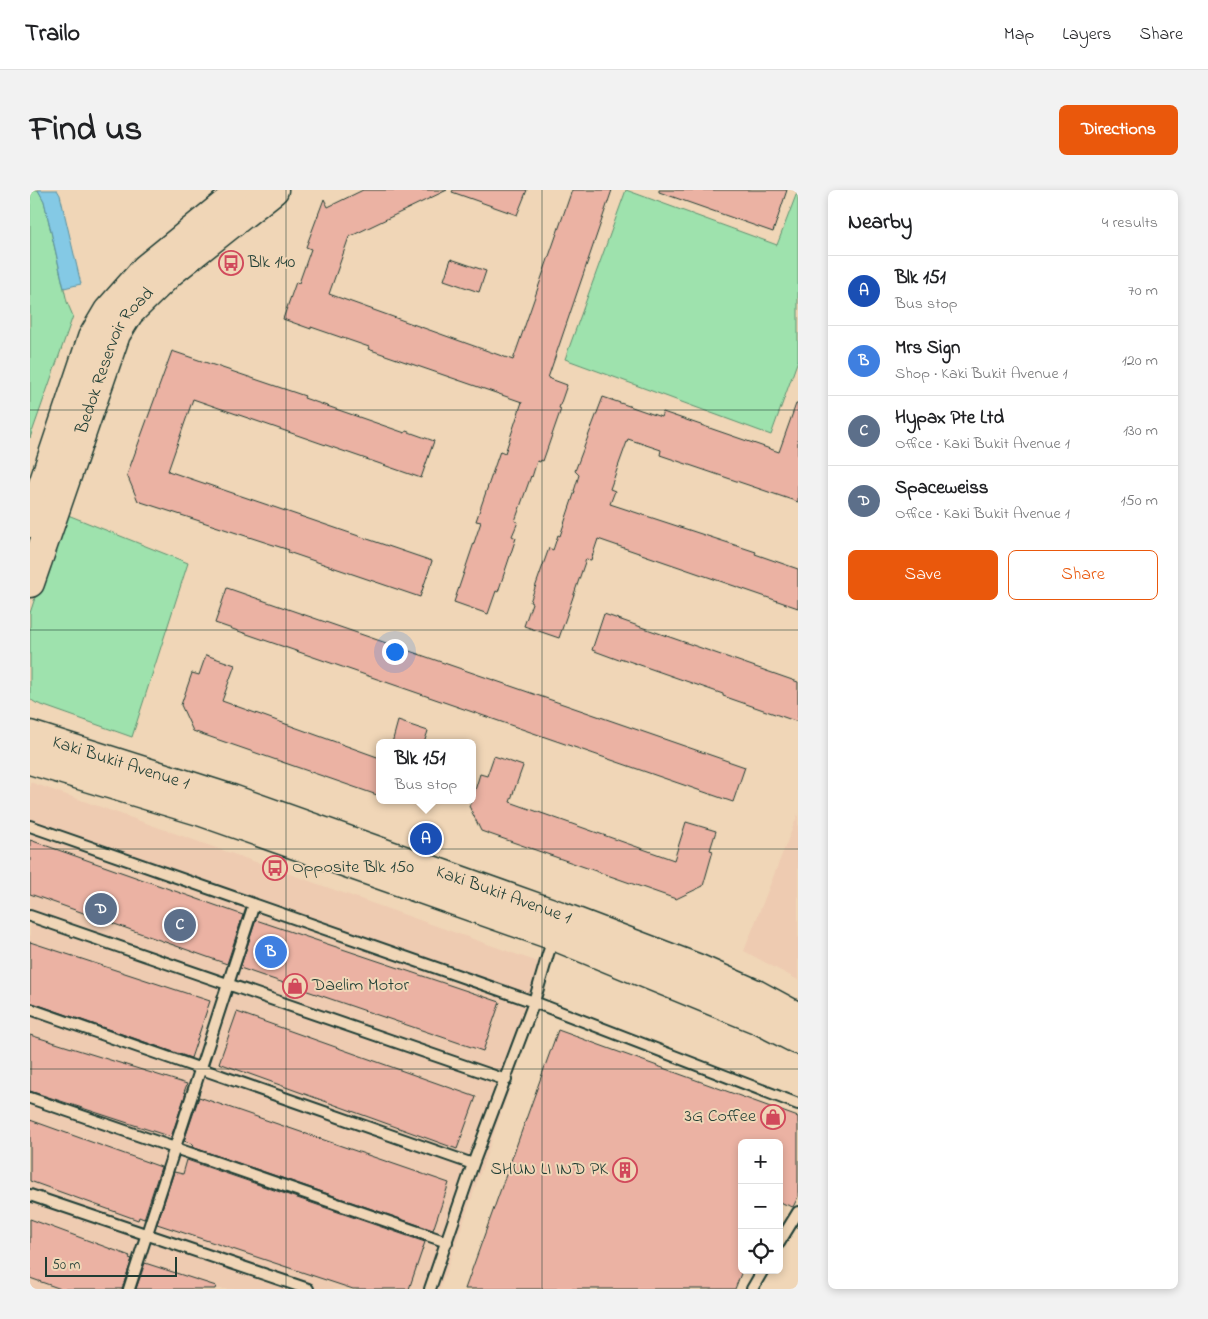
<!DOCTYPE html>
<html lang="en">
<head>
<meta charset="utf-8">
<style>
  :root { --surface:#fff; --page:#f2f2f2; --text:#202124; --muted:#757577; --line:#e0e0e0; --accent:#ea580c }
  body { margin:0; font-family:"Indie Flower",sans-serif; background:var(--page); color:var(--text) }
  .controls { position:absolute; right:15px; bottom:15px; display:grid; overflow:hidden; border-radius:8px; box-shadow:0 2px 8px #0003 }
  .controls button { width:45px; height:45px; display:grid; place-items:center; padding:0; border:0; border-bottom:1px solid var(--line); background:var(--surface); color:var(--text); font:25px sans-serif }
  .scale { position:absolute; left:15px; bottom:12px; width:132px; box-sizing:border-box; padding-left:5px; border:2px solid #1f3d34; border-top:0; font-size:14px; line-height:18px; white-space:nowrap; color:#1f3d34; -webkit-text-stroke:4px #f0d6b7; paint-order:stroke }
  .you { position:absolute; left:364px; top:461px; width:18px; height:18px; margin:-12px; border:4px solid #fff; border-radius:50%; background:#1a73e8; box-shadow:0 0 0 8px #1a73e833 }
  .badge { display:grid; place-items:center; width:32px; height:32px; border-radius:50%; background:var(--accent); color:#fff; font-size:16px; font-weight:700 }
  .pin { position:absolute; translate:-50% -50%; border:2px solid #fff; box-shadow:0 1px 5px #0006 }
  .popup { position:absolute; left:346px; top:549px; width:100px; height:65px; box-sizing:border-box; display:grid; place-content:center; border-radius:8px; background:var(--surface); filter:drop-shadow(0 1px 4px #0005); font-size:16px; white-space:nowrap; color:var(--muted) }
  .popup b { font-size:19px; color:var(--text) }
  .popup::after { content:''; position:absolute; left:50%; top:100%; margin-left:-10px; border:10px solid transparent; border-top-color:var(--surface) }
  .list { margin:0; padding:0; list-style:none }
  h2 { display:flex; justify-content:space-between; align-items:center; height:65px; margin:0; padding:0 20px; font-size:21px }
  h2 small { font-size:16px; font-weight:400; color:var(--muted) }
  .list li { display:grid; grid-template-columns:32px 1fr auto; gap:15px; align-items:center; box-sizing:border-box; height:70px; padding:0 20px; border-top:1px solid var(--line) }
  .list b { display:block; font-size:19px; white-space:nowrap }
  .list p { margin:0; font-size:16px; white-space:nowrap; color:var(--muted) }
  .list em { font-size:16px; font-style:normal; color:var(--muted) }
  .actions { display:flex; gap:10px; padding:15px 20px }
  .actions a { flex:1; padding:11px 0; border:1px solid var(--accent); border-radius:8px; text-align:center; font-size:18px; color:var(--accent) }
  .actions .main { background:var(--accent); color:#fff }
  .icon { flex:none; width:28px; height:28px; fill:none; stroke:currentColor; stroke-width:2; stroke-linecap:round; stroke-linejoin:round }
  .map { position:relative; flex:none; width:768px; height:1099px; overflow:hidden; border-radius:8px }
  header { display:flex; align-items:center; gap:30px; box-sizing:border-box; height:70px; padding:0 25px; background:var(--surface); border-bottom:1px solid var(--line) }
  header strong { font-size:24px }
  nav { display:flex; gap:28px; margin-inline-start:auto; font-size:18px }
  .intro { display:flex; align-items:center; justify-content:space-between; box-sizing:border-box; height:120px; padding:0 30px }
  h1 { margin:0; font-size:35px }
  .button { padding:12px 22px; border-radius:8px; background:var(--accent); color:#fff; font-size:18px; font-weight:700 }
  main { display:flex; gap:30px; padding:0 30px }
  aside { flex:1; background:var(--surface); border-radius:8px; box-shadow:0 2px 8px #0003 }
  .map>svg:first-child { display:block }
</style>
</head>
<body>
<header>
<strong>Trailo</strong>
<nav><a>Map</a><a>Layers</a><a>Share</a></nav>
</header>
<div class="intro"><h1>Find us</h1><a class="button">Directions</a></div>
<main>
<div class="map">
<svg width="768" height="1099" viewBox="0 0 768 1099">
  <rect width="100%" height="100%" fill="#f0d6b7"/>
  <filter id="ink" filterUnits="userSpaceOnUse"><feTurbulence type="fractalNoise" baseFrequency=".02" numOctaves="2"/><feDisplacementMap in="SourceGraphic" scale="10" xChannelSelector="R" yChannelSelector="G"/><feConvolveMatrix kernelMatrix="1 2 1 2 8 2 1 2 1" color-interpolation-filters="sRGB"/></filter>
  <g filter="url(#ink)">
    <path fill="#eecbb1" d="M0,592L522,777L410,1099H0Z
      M768,624V790L714,761Z"/>
    <path fill="#9ee2ad" stroke="#5e9070" d="M0,0H8L14,11L37,112L43,126L0,248Z
      M596,0L747,55L768,0V170L741,245L535,169Z
      M33,323L158,373L102,547L6,513L0,509V423Z"/>
    <path fill="#84c9e5" stroke="#5c919e" d="M8,0H27L30,5L51,94L34,98L14,11Z"/>
    <path fill="#ebb2a3" stroke="#1f3d34" d="M333,0H417L319,47L299,104L483,170L542,0H582L518,188L537,195L529,218L531,219L513,271L511,270L510,272L507,271L502,287L501,286L485,331L488,332L482,346L486,348L468,402L466,401L458,424L424,412L451,332L446,331L470,261L475,263L492,212L338,159L339,157L281,137V139L253,129L266,92L269,93L281,59L276,57L294,9L298,17Z
      M423,0H497L487,25L422,2Z
      M629,0H757L743,42L629,2Z
      M421,69L456,81L449,102L414,90Z
      M142,161L275,206L274,208L375,243L376,241L404,251L391,288L163,209L138,281L402,371L390,407L258,362L259,360L108,311L97,285Z
      M573,207L631,227L633,222L749,262L766,214H768V312L630,265L631,260L598,249L580,299L585,301L580,314L726,362L725,364L768,379V418L568,349L561,370L556,369L529,448L494,436L502,413L500,412L519,358L523,360L528,345L530,346L545,301H544L549,285L545,281Z
      M197,398L715,577L703,612L185,433Z
      M574,424L768,492V532L693,506V504L590,468L589,470L562,460Z
      M176,465L205,475L192,511L350,568V606L163,541L151,515L162,483L169,485Z
      M368,531L398,541L394,553H362Z
      M464,566L493,576L480,612L644,670L656,632L686,641L680,660L683,661L673,696L646,709L451,641L439,616L442,610L450,584L457,586Z
      M0,650L213,725L197,774L0,704Z
      M226,730L470,812L453,861L210,778Z
      M0,752L180,811L161,868L0,812Z
      M207,822L446,907L427,959L189,873Z
      M528,840L768,927V1007L763,1017L749,1012V953H712V1081L705,1099H435Z
      M0,845L157,894L154,902L156,903L141,947L0,901Z
      M169,907L419,993L403,1040L162,957L163,954L154,951Z
      M0,930L131,977L114,1029L109,1027L108,1030L0,991Z
      M157,970L395,1052L379,1099H323L127,1034L144,982L153,984Z
      M0,1029L100,1066L99,1068L102,1069L92,1099H31L0,1088Z
      M115,1073L186,1096L185,1099H106Z"/>
    <g fill="none" stroke-linecap="round" stroke-linejoin="round">
      <defs>
        <path id="service" d="M0,636L504,812L768,914
          M0,726L476,890
          M0,819L443,974
          M0,908L417,1052
          M0,1005L278,1099
          M749,1053L768,1022
          M99,1099L224,714
          M400,1099L443,974L504,812L518,764L524,747
          M722,1099L733,1080"/>
        <g id="secondary">
          <path d="M0,333L62,148L78,121L116,78L212,0"/>
          <path id="s1" d="M0,393L86,144L99,123L142,81L244,0"/>
          <path id="s2" d="M0,545L202,609L528,725L667,778L726,804L768,827"/>
          <path d="M0,570L169,621L524,746L729,830L768,850"/>
        </g>
      </defs>
      <use href="#service" stroke="#1f3d34" stroke-width="14"/>
      <use href="#secondary" stroke="#1f3d34" stroke-width="31"/>
      <use href="#service" stroke="#f0d6b7" stroke-width="10"/>
      <use href="#secondary" stroke="#f0d6b7" stroke-width="28"/>
    </g>
  </g>
  <path fill="none" stroke="#1f3d34" stroke-width="1" stroke-opacity="0.55" d="M256,0V1099M512,0V1099M0,220H768M0,440H768M0,659H768M0,879H768"/>
  <defs>
    <symbol id="bus-ring" viewBox="-11 -11 22 22"><circle r="9.5" fill="#f0d6b7" stroke="#d1495b" stroke-width="1.5"/><path d="M-5-6H5V4H4V6H2V4H-2V6H-4V4H-5ZM-3.5-4V0h7V-4ZM-3.5 1.2v1.5H-2V1.2ZM2 1.2v1.5H3.5V1.2Z" fill="#d1495b"/></symbol>
    <symbol id="shop-ring" viewBox="-11 -11 22 22"><circle r="9.5" fill="#f0d6b7" stroke="#d1495b" stroke-width="1.5"/><path d="M-5-2.5h2.3a2.7 3.5 0 0 1 5.4 0H5L5.5 6h-11ZM-1.5-2.5h3a1.5 2.3 0 0 0-3 0Z" fill="#d1495b"/></symbol>
    <symbol id="building-ring" viewBox="-11 -11 22 22"><circle r="9.5" fill="#f0d6b7" stroke="#d1495b" stroke-width="1.5"/><path d="M-4-6H4V6H1V3H-1V6H-4ZM-2.5-4.3h1.7v1.8h-1.7ZM.8-4.3h1.7v1.8H.8ZM-2.5-1h1.7V.8h-1.7ZM.8-1h1.7V.8H.8Z" fill="#d1495b"/></symbol>
  </defs>
  <g fill-rule="evenodd">
    <use href="#bus-ring" x="187" y="59" width="28" height="28"/>
    <use href="#bus-ring" x="231" y="664" width="28" height="28"/>
    <use href="#shop-ring" x="251" y="782" width="28" height="28"/>
    <use href="#shop-ring" x="729" y="913" width="28" height="28"/>
    <use href="#building-ring" x="581" y="966" width="28" height="28"/>
  </g>
  <g text-anchor="middle" dominant-baseline="central" stroke-width="4" stroke-linejoin="round" paint-order="stroke">
    <g font-size="18" fill="#1f3d34" stroke="#f0d6b7" text-anchor="start">
      <text x="218" y="73">Blk 140</text>
      <text x="262" y="678">Opposite Blk 150</text>
      <text x="282" y="796">Daelim Motor</text>
      <text x="726" y="927" text-anchor="end">3G Coffee</text>
      <text x="578" y="980" text-anchor="end">SHUN LI IND PK</text>
    </g>
    <g font-size="18" fill="#1f3d34" stroke="#f0d6b7">
      <text stroke="none"><textPath href="#s1" startOffset="239">Bedok Reservoir Road</textPath></text>
      <text stroke="none"><textPath href="#s2" startOffset="95">Kaki Bukit Avenue 1</textPath></text>
      <text stroke="none"><textPath href="#s2" startOffset="500">Kaki Bukit Avenue 1</textPath></text>
    </g>
  </g>
</svg>
<div class="controls">
<button>+</button>
<button>−</button>
<button><svg class="icon" aria-label="locate" viewBox="0 0 24 24"><circle cx="12" cy="12" r="6"/><path d="M12 2v4M12 18v4M2 12h4M18 12h4"/></svg></button>
</div>
<div class="scale">50 m</div>
<div class="you"></div>
<div class="pin badge" style="left:396px;top:649px;background:#1a4fb4">A</div>
<div class="popup"><b>Blk 151</b>Bus stop</div>
<div class="pin badge" style="left:241px;top:762px;background:#3f7fe0">B</div>
<div class="pin badge" style="left:150px;top:735px;background:#5c6f8a">C</div>
<div class="pin badge" style="left:71px;top:719px;background:#5c6f8a">D</div>
</div>
<aside>
<h2>Nearby<small>4 results</small></h2>
<ul class="list">
<li><span class="badge" style="background:#1a4fb4">A</span><div><b>Blk 151</b><p>Bus stop</p></div><em>70 m</em></li>
<li><span class="badge" style="background:#3f7fe0">B</span><div><b>Mrs Sign</b><p>Shop · Kaki Bukit Avenue 1</p></div><em>120 m</em></li>
<li><span class="badge" style="background:#5c6f8a">C</span><div><b>Hypax Pte Ltd</b><p>Office · Kaki Bukit Avenue 1</p></div><em>130 m</em></li>
<li><span class="badge" style="background:#5c6f8a">D</span><div><b>Spaceweiss</b><p>Office · Kaki Bukit Avenue 1</p></div><em>150 m</em></li>
</ul>
<div class="actions"><a class="main">Save</a><a>Share</a></div>
</aside>
</main>
</body>
</html>
